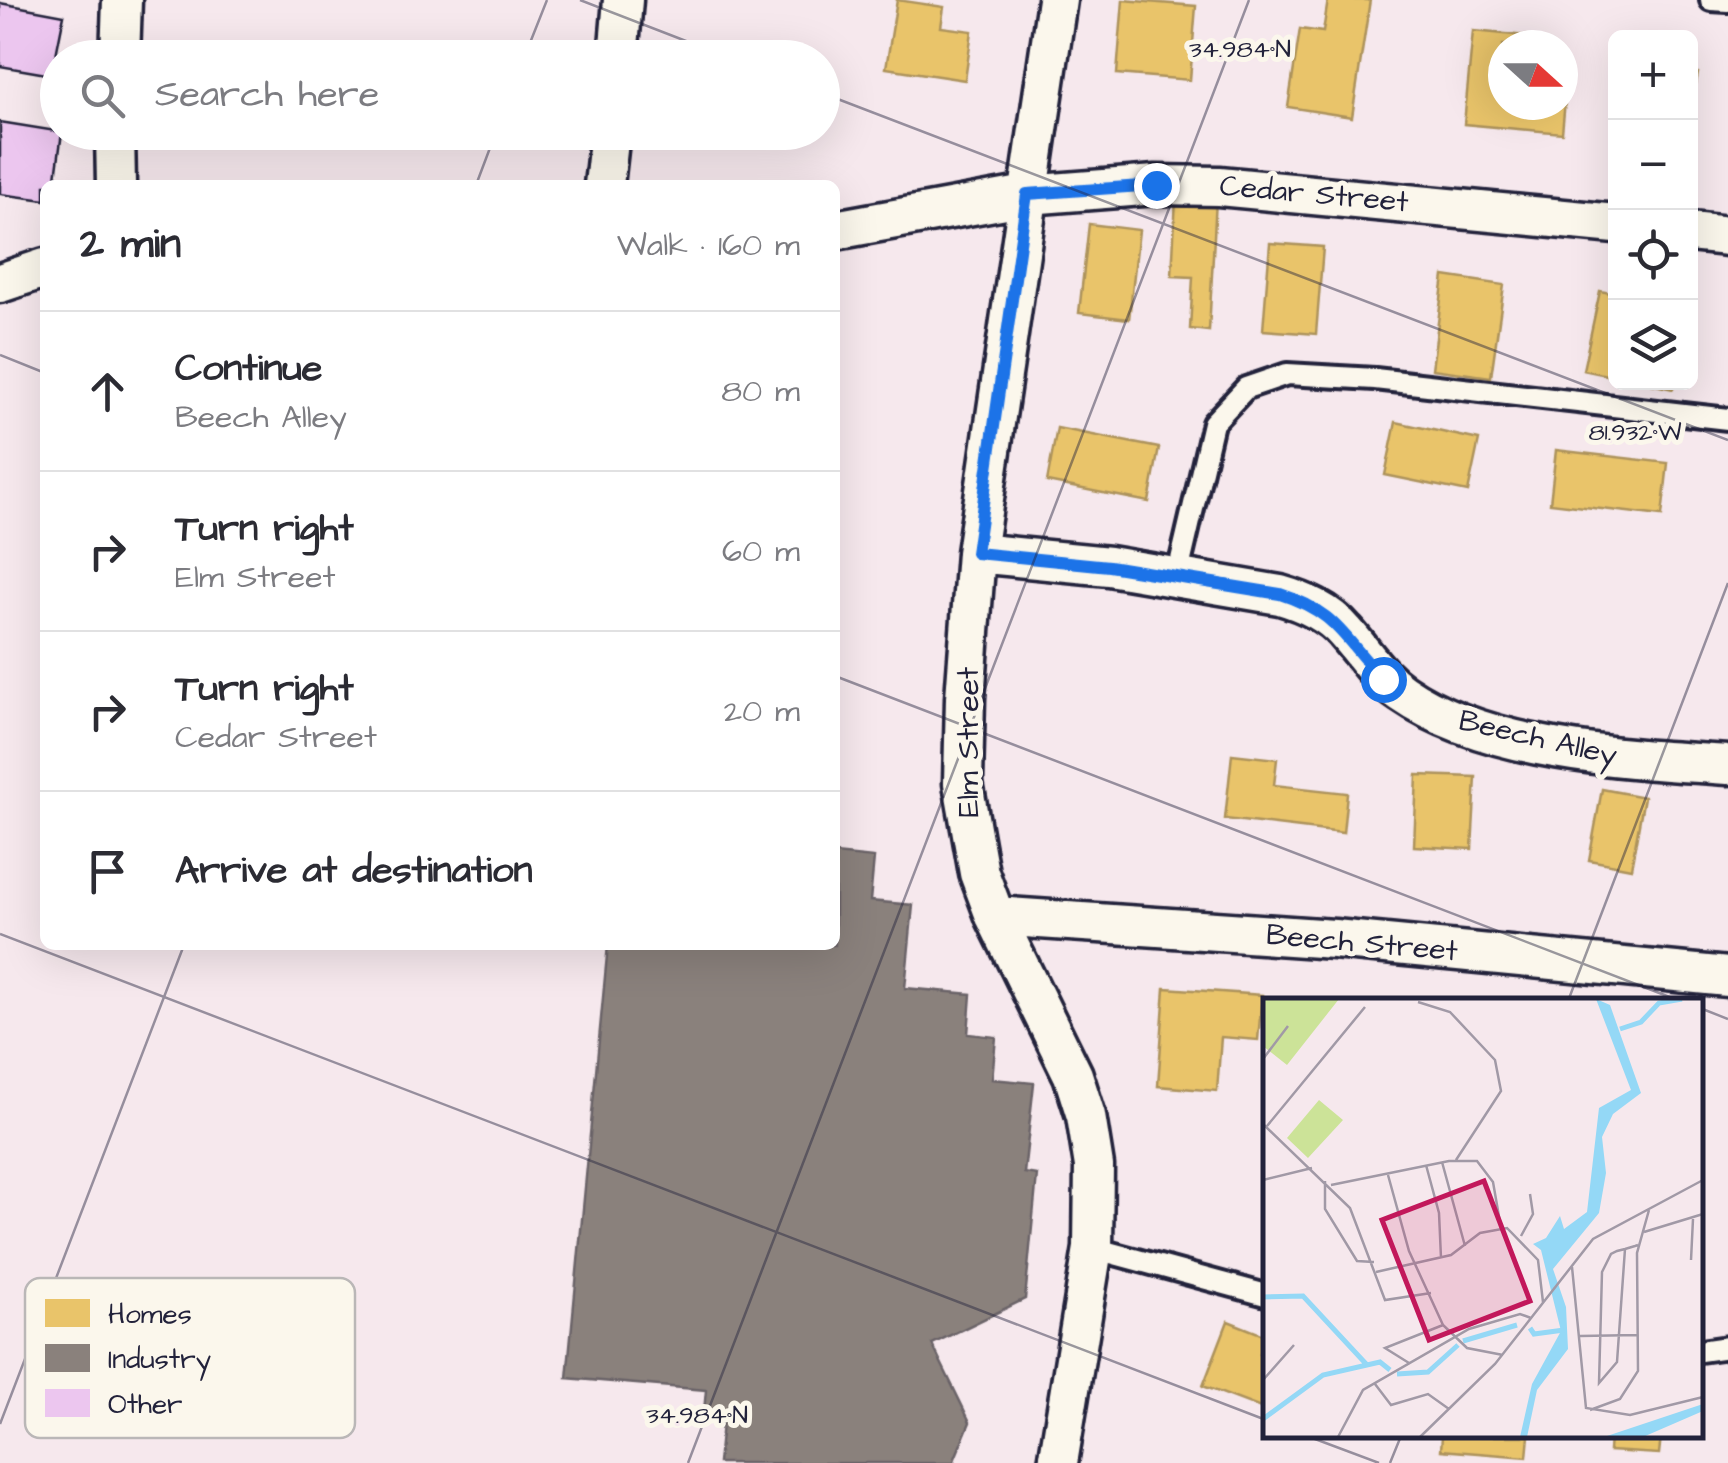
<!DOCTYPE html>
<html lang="en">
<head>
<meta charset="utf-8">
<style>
  :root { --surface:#fff; --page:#f2f2f3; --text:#2b2b33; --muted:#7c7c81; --line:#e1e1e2 }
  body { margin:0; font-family:"Architects Daughter",sans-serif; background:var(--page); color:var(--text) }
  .controls { position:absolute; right:30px; top:30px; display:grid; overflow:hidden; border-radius:15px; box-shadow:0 10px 40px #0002 }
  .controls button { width:90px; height:90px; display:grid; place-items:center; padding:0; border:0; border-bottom:2px solid var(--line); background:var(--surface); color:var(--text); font:50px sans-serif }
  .compass { position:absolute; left:1488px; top:30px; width:90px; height:90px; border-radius:50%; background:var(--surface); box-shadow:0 10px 40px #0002; rotate:111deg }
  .stop { position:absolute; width:30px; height:30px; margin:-22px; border:8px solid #1a73e8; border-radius:50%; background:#fff }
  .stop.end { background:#1a73e8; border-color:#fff; box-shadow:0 2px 10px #0008 }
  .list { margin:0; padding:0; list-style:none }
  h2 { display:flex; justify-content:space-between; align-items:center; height:130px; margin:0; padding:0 40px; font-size:42px }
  h2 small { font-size:32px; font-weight:400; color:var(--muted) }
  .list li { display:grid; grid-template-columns:65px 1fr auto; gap:30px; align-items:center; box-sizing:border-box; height:160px; padding:0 40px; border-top:2px solid var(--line) }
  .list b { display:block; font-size:38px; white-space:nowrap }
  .list p { margin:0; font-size:32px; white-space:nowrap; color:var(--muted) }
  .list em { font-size:32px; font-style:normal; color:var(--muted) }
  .icon { flex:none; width:55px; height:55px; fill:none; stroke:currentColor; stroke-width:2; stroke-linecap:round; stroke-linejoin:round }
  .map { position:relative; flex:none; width:1728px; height:1463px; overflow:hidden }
  .search { position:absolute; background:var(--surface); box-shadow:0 10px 40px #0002; left:40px; top:40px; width:800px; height:110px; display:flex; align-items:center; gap:25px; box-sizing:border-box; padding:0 35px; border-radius:55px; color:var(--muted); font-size:38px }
  .panel { position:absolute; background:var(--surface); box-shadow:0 10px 40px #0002; left:40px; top:180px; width:800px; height:770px; border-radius:15px }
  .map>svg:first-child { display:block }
</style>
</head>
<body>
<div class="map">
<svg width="1728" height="1463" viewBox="0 0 1728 1463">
  <rect width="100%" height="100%" fill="#f6e8ed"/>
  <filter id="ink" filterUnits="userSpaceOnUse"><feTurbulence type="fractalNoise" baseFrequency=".01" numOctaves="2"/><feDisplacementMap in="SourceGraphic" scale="20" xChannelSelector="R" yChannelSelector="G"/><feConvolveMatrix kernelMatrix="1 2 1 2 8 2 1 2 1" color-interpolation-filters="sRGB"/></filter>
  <g filter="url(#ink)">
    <path fill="#e9c46a" stroke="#ad935c" stroke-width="2.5" d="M897,0L944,7L941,27L972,31L965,80L886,68Z
      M1123,0L1196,6L1190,80L1117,74Z
      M1328,0H1370L1352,117L1288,107L1300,29L1323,32Z
      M1473,31L1526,36V45H1503V105H1563V68H1568L1562,133L1464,124Z
      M1690,72L1698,73L1690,114Z
      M1176,198L1216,199L1209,331L1190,329L1193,277L1172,276Z
      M1089,224L1139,230L1129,319L1079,313Z
      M1270,243L1323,247L1316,334L1263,330Z
      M1444,276L1504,285L1491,377L1432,369Z
      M1600,291L1616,294V377L1583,370Z
      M1642,382H1675L1673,389Z
      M1396,422L1479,440L1468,492L1385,475Z
      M1057,428L1159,448L1149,502L1047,482Z
      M1556,450L1668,463L1662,516L1550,503Z
      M1232,754L1277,759L1274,785L1347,793L1343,833L1225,819Z
      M1417,775L1476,777L1472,849L1414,846Z
      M1602,789L1644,797L1631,868L1589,860Z
      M1165,988L1262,995L1258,1040L1221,1037L1217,1091L1158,1086Z
      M1228,1321L1266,1336L1260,1354L1266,1356V1410L1203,1386Z
      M1442,1436H1529L1527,1457L1441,1450Z
      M1610,1436H1661L1659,1454L1609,1451Z"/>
    <path fill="#8a817c" stroke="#6b6468" stroke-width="2.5" d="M835,854L874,858L870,901L913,905L905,988L971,994L968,1034L996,1037L992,1079L1034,1083L1024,1173L1037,1175L1025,1299L932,1344L970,1422L953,1463H718L723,1414L704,1412L706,1390L567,1378L608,945H835Z"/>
    <path fill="#ecc6ef" stroke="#22223b" stroke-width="2.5" d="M0,3L64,15L52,75L0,66Z
      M0,122L62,132L55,185H45V200L0,194Z"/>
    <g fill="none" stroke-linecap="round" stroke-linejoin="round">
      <defs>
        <path id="lane" d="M1711,0L1728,1
          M1177,577L1213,423L1246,388L1287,374L1375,379L1728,419
          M1093,1248L1266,1295
          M1700,1351L1728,1347"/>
        <path id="street" d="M1057,0L976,553L965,698L963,783L979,873L995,916L1073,1075L1086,1116L1094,1166L1093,1248L1058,1463
          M120,58L122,0
          M618,58L623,0
          M115,132L116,185
          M604,185L610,132
          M835,230L1027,195L1156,185L1219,186L1616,224
          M1690,232L1728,236
          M0,283L45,268
          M976,553L1109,566L1280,595C1304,602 1328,612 1345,632C1365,654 1377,676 1402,693C1487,752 1628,759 1728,765
          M995,916L1334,939L1728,977"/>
      </defs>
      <use href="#lane" stroke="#22223b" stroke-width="28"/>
      <use href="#street" stroke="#22223b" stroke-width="45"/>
      <use href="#lane" stroke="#fbf7ec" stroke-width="20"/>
      <use href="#street" stroke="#fbf7ec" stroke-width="38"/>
    </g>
  </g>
  <g fill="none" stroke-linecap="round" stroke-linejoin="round" filter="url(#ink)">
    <path stroke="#1a73e8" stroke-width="12" d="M1156,185L1027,194L976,553L1109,566L1280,594C1339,613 1343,639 1383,679"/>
  </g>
  <path fill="none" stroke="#22223b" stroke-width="2.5" stroke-opacity="0.45" d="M580,0L730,58M524,58L547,0M822,93L1728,440M476,185L496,132M0,355L45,373M835,676L1680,1001M0,934L1266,1420M1568,1001L1728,583M1700,1008L1728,1019M0,1424L184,945M1307,1436L1379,1463M688,1463L1249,0M1390,1463L1401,1436"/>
  <g text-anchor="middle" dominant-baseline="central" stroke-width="10" stroke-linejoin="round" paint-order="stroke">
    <g font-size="30" fill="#22223b" stroke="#fbf7ec">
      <text transform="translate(1314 194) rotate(5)">Cedar Street</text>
      <text transform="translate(1538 738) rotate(13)">Beech Alley</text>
      <text transform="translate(969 742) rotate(-90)">Elm Street</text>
      <text transform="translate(1362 943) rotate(5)">Beech Street</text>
    </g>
  </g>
  <g transform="translate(1263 998)">
    <rect width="440" height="440" fill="#f6e8ed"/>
    <path d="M0,1H76L24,67L0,48ZM56,102L80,122L45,160L24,140Z" fill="#cce398"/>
    <path d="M333,1L347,7L378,95L350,116L339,139L343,175L336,215L290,271L303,309L305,351L274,392L264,439H257L269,386L298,333L278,252L270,246L283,240L297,218L301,231L324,214L336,110L368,92ZM440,406V413L380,439H341Z" fill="#94d8f6"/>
    <path fill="none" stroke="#94d8f6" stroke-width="5" d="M357,31L378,24L396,5L419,1M0,299L40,298L105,368M267,330L271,336L301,332M200,343L254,327M134,376L165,374L195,347M0,421L60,377L117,364L127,372"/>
    <path fill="none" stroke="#a199a6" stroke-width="2.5" d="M155,4L187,14L232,62L238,93L193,162M0,61L25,28M0,126L87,210L122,302L168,295M4,128L102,9M179,164L202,248M163,167L176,215L178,260M125,177L146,253L180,327L204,350L240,357M0,182L49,170M62,183V211L94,263L111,264M68,187L186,163H214L230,184L238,230M381,234L440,216M258,238L270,216L267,196M362,251L354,364L336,385L339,274L348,256L354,253L362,251L372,248L375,247M428,262L430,221M309,269L323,410L367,417L440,399M113,274L188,257L217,235L244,230L275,262L280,304M317,338L375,337M146,365L122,350L180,327M0,382L31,347M112,386L128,407L165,396L186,411M327,412L357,401L375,373L374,255L386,212M75,439L100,392L206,331L257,316L268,320M157,439L232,366L330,241L440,182"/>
    <path fill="#c2185b" fill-opacity="0.15" stroke="#c2185b" stroke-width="5" d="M221,183L267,303L166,342L119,222Z"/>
    <rect width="440" height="440" fill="none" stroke="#22223b" stroke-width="5"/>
  </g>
  <rect x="25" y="1278" width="330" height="160" rx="15" fill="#fbf7ec" stroke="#bab7b7" stroke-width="2.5"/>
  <rect x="45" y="1299" width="45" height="28" fill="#e9c46a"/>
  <rect x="45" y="1344" width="45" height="28" fill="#8a817c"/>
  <rect x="45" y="1389" width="45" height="28" fill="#ecc6ef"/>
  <g font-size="28" fill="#22223b">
    <text x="108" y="1323">Homes</text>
    <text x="108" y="1368">Industry</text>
    <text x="108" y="1413">Other</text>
  </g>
  <g font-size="25" text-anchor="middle" fill="#22223b" stroke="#fbf7ec" stroke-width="10" stroke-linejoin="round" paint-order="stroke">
    <text x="1240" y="57">34.984°N</text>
    <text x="1635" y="440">81.932°W</text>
    <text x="697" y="1423">34.984°N</text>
  </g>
</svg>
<div class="controls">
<button>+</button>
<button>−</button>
<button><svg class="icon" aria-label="locate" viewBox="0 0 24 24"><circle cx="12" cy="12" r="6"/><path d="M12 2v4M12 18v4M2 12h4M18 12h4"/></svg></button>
<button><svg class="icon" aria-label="layers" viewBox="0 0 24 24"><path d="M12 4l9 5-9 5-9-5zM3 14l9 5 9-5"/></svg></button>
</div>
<svg class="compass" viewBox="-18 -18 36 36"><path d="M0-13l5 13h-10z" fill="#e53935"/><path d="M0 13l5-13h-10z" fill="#7c7c81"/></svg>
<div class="stop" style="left:1383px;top:679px"></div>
<div class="stop end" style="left:1156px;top:185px"></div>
<div class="search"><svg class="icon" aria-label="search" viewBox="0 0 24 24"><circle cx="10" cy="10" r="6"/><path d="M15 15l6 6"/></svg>Search here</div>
<section class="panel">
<h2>2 min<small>Walk · 160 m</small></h2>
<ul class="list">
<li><svg class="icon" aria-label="ahead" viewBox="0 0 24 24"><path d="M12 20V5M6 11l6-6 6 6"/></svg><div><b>Continue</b><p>Beech Alley</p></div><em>80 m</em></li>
<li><svg class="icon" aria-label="right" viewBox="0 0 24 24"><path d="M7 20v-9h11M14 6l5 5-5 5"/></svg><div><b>Turn right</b><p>Elm Street</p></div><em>60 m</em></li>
<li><svg class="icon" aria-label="right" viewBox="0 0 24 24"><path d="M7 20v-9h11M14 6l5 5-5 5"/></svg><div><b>Turn right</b><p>Cedar Street</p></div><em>20 m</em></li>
<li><svg class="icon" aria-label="arrive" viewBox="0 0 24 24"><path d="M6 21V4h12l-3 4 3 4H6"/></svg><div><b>Arrive at destination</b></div></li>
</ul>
</section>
</div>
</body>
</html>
